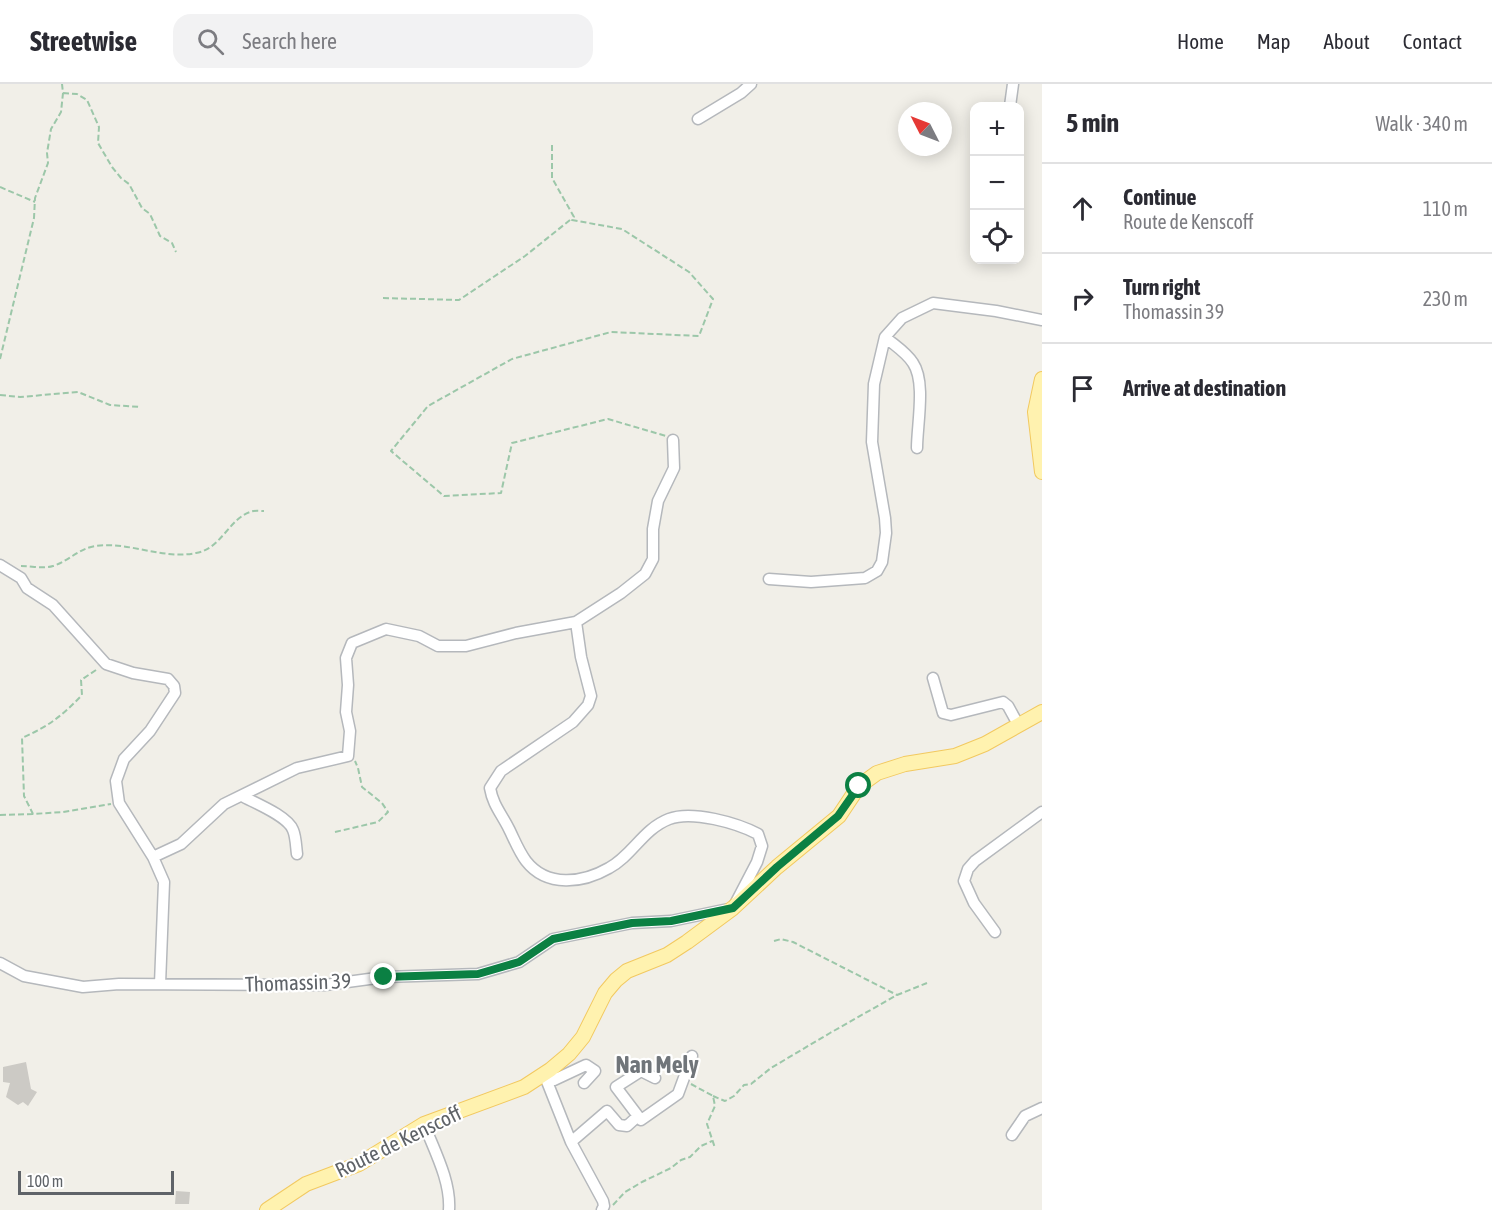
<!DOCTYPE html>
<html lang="en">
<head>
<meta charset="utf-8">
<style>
  :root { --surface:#fff; --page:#f2f2f3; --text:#2b2b33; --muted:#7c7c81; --line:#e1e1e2 }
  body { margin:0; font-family:"Asap Condensed",sans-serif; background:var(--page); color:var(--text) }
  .controls { position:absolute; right:18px; top:18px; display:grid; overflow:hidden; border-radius:12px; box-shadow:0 3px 15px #0003 }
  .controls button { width:54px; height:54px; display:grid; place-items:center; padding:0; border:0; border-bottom:2px solid var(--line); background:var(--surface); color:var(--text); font:30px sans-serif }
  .compass { position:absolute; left:898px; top:18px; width:54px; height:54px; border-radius:50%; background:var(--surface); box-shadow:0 3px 15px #0003; rotate:312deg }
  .scale { position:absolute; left:18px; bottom:15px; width:156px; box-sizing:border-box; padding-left:6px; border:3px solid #5f6368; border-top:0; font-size:16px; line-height:21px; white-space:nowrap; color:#5f6368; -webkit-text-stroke:4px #fff; paint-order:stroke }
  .stop { position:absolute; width:18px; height:18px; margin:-14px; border:4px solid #0b8043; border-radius:50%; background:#fff }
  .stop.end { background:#0b8043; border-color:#fff; box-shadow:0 2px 6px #0008 }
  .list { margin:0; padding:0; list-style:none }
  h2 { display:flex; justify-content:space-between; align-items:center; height:78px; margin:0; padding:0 24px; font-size:26px }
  h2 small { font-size:20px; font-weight:400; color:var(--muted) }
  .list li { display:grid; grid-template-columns:39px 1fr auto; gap:18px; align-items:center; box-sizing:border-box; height:90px; padding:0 24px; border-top:2px solid var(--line) }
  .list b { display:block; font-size:22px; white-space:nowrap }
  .list p { margin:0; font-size:20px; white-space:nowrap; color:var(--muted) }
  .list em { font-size:20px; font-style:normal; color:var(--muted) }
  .icon { flex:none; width:33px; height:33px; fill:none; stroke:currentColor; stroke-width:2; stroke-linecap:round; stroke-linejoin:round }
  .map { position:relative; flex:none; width:1042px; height:1126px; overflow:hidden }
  header { display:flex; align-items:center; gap:36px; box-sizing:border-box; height:84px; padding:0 30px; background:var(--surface); border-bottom:2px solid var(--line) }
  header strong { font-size:28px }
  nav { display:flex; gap:33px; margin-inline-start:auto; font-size:21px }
  .search { width:420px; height:54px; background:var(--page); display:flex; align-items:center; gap:15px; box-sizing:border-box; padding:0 21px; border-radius:18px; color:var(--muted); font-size:22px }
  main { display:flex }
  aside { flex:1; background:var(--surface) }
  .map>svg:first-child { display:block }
</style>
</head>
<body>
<header>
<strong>Streetwise</strong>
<div class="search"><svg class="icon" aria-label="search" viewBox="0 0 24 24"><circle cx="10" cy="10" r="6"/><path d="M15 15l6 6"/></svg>Search here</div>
<nav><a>Home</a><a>Map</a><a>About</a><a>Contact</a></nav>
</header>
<main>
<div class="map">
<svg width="1042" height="1126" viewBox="0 0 1042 1126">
  <rect width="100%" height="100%" fill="#f1efe8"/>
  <path fill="#cccac5" d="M26,978L31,1005L37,1008L28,1022L23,1018L18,1021L6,1013L10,999L3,998V983Z
    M176,1107L190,1108L189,1120H175Z"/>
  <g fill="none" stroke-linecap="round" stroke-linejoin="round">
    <defs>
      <path id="minor" d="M1010,22L1013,0
        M698,35L741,9L751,0
        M885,253C894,261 906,268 913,279C926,298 917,341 917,364
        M0,481L21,494L27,504L53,521L106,580L133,589L168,595L174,602L175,609L150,647L124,675L116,697L119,719L153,773L164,798L160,900
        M769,495L811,498L865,494L877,487L882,478L886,449L885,434L872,358L874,300L885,253L902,234L933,219L996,227L1042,236
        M933,594L943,629L951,631L1003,618L1008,622L1019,642
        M242,712C255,719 288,732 293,746C296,753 296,763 297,770
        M153,773L181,760L224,720L297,684L348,672L350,647L346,628L348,601L346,574L352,559L386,545L419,552L438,562H466L516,549L576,538
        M995,848L974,819L964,797L968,785L975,777L1042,728
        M0,879L24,892L83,903L119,900L325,901L384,893L478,890L519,878L553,855L632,839L671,837L733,824L757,778L762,762L758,750C737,739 692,726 669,735C643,745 632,772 609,784C583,799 547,804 526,777C519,768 514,755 509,745C501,729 493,721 490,704L501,687L573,638L588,621L591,612L581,573L576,538L621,509L645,490L653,475V445L658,417L674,384L673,356
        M550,986L554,996L586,981L595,987L584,999
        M544,990L571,1058L603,1117L604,1122L602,1126
        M655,994L641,987L616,1003L641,1036L678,1010L692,972
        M424,1040C434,1066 451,1097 449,1126
        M1012,1051L1025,1032L1042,1024
        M571,1058L607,1027L619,1041L627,1042L638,1032"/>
      <path id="major" d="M1042,295L1035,328L1042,388
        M267,1126L306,1100L359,1080L424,1040L524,1003L550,986L569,970L583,953L605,909L616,896L627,887L667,871L687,858L733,824L777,783L839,732L859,702L877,689L905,680L955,672L985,660L1042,628"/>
    </defs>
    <use href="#minor" stroke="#b5b8bc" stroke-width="13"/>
    <use href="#major" stroke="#f2c960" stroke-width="16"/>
    <path stroke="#9cc7a9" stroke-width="2" stroke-dasharray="6 3" stroke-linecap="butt" d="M63,9L77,10L87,16L99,43L98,59L112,83L121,94L129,100L142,124L150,130L160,152L172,159L176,168
      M552,61V94L574,133L572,136L622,145L689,188L713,215L699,252L611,248L512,275L428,322L391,367L444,412L501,409L512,359L608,335L666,352
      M0,103L35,118
      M383,214L459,216L525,172L570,136
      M0,275L34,134L35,114L48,79L47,69L51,45L61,28L63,9L62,0
      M0,311L20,313L78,308L110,321L141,323
      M21,482C31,482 44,485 53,482C69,477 78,465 95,462C128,457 163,476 196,469C221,465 229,435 250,428C254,426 260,427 264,427
      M96,586L81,596L82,611C62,632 49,642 22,654L24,712L33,730L63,728L111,720
      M0,731L33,730
      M335,748L378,738L388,728L382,719L362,703L358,684L355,677
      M774,857L781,855L793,858L897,911
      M691,1000L713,1012L715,1022L707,1040L715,1064
      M713,1012L725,1017L734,1012L744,1001L751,1000L771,984L830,949L897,911L927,899
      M613,1121L625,1108L642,1098L671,1084L681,1076L690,1073L701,1062L712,1057"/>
    <use href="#minor" stroke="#fff" stroke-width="10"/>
    <use href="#major" stroke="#fff2af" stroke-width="14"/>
  </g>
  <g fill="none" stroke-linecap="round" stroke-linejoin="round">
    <path stroke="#0b8043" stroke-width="8" d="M384,893L478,890L519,878L553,855L632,839L671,837L733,824L777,783L838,732L859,702"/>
  </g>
  <g text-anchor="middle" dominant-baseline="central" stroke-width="4.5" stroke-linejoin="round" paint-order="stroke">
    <g font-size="21" fill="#5f6368" stroke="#fff">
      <text transform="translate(298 898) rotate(-2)">Thomassin 39</text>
      <text transform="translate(398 1057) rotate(-26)">Route de Kenscoff</text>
    </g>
    <g font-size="24" font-weight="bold" fill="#70757a" stroke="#fff">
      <text x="657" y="980">Nan Mely</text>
    </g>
  </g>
</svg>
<div class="controls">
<button>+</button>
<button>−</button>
<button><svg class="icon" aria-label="locate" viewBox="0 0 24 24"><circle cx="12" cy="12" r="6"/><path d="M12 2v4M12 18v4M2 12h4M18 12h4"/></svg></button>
</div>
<svg class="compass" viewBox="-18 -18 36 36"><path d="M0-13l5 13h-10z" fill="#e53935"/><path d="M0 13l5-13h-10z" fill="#7c7c81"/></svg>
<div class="scale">100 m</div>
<div class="stop" style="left:859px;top:702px"></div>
<div class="stop end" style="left:384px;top:893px"></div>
</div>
<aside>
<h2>5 min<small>Walk · 340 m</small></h2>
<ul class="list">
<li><svg class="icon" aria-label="ahead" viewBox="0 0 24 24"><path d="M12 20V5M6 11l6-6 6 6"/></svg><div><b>Continue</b><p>Route de Kenscoff</p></div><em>110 m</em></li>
<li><svg class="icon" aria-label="right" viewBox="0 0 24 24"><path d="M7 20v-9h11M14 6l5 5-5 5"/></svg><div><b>Turn right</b><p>Thomassin 39</p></div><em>230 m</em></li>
<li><svg class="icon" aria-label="arrive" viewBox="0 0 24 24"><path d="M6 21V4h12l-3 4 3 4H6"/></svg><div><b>Arrive at destination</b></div></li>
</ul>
</aside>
</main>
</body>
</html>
